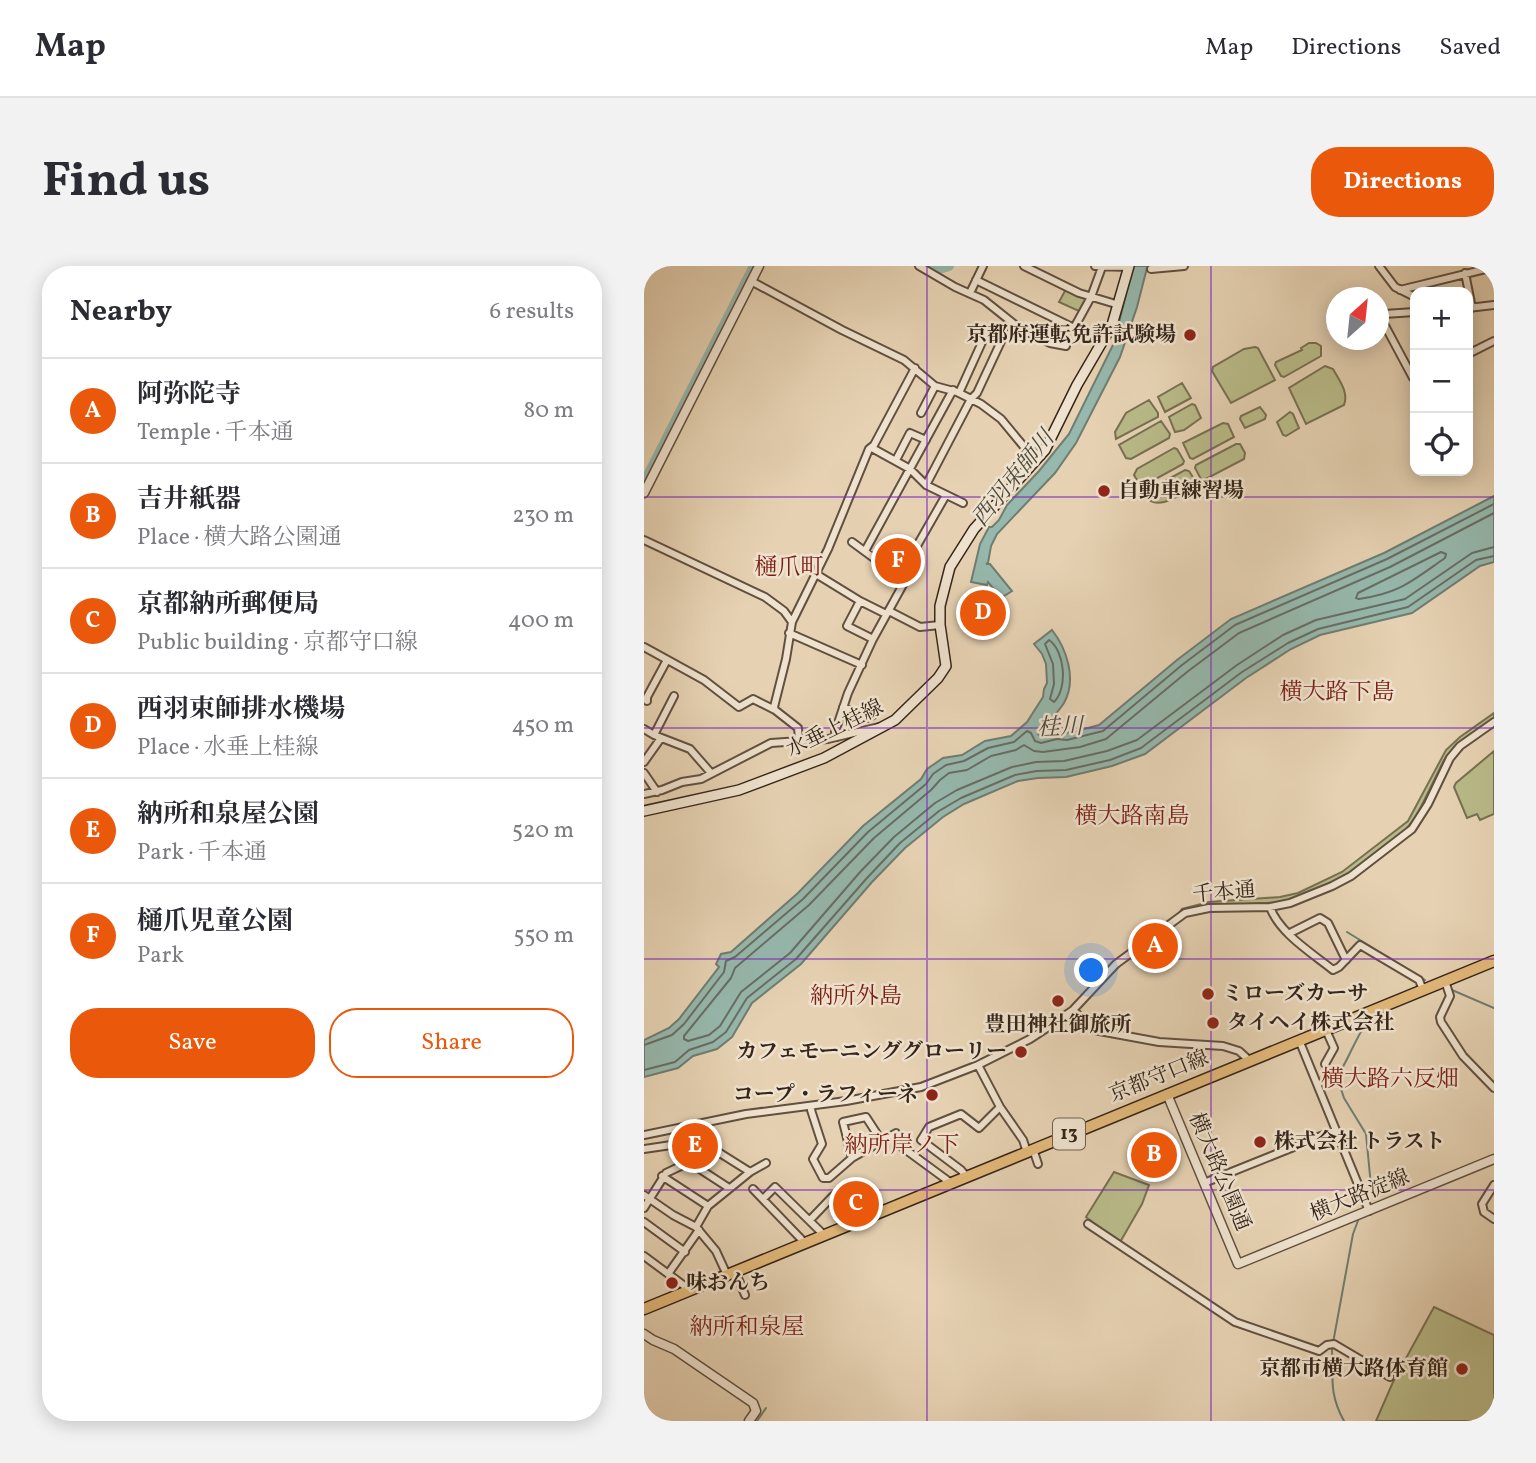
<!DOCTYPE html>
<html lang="en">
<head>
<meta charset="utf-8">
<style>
  :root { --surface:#fff; --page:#f2f2f3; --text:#2b2b33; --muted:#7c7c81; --line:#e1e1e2; --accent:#ea580c }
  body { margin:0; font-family:Vollkorn,"Noto Serif JP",serif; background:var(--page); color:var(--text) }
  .controls { position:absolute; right:21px; top:21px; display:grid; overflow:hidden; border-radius:14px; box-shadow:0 4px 18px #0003 }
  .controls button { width:63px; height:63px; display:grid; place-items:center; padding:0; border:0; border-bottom:2px solid var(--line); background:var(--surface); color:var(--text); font:35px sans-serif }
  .compass { position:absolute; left:682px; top:21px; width:63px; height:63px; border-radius:50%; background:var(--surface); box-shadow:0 4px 18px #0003; rotate:27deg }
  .you { position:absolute; left:448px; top:705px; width:24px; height:24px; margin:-18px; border:5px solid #fff; border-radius:50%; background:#1a73e8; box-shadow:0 0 0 10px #1a73e833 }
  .badge { display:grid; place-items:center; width:46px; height:46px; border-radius:50%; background:var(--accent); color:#fff; font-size:23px; font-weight:700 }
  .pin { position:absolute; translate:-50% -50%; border:4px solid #fff; box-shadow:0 2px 7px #0006 }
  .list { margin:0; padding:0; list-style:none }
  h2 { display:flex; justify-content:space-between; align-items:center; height:91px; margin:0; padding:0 28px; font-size:30px }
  h2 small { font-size:23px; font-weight:400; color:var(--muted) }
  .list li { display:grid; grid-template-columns:46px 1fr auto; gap:21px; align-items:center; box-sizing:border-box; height:105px; padding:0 28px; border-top:2px solid var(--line) }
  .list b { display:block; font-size:26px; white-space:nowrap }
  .list p { margin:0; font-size:23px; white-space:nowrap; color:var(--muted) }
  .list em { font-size:23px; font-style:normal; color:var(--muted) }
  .actions { display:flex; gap:14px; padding:21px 28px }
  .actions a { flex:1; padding:16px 0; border:2px solid var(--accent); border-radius:28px; text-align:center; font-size:24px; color:var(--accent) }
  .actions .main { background:var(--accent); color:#fff }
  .icon { flex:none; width:38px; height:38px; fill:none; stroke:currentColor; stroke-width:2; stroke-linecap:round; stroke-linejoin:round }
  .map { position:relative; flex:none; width:850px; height:1155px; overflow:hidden; border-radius:28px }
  header { display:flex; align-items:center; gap:42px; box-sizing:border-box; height:98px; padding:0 35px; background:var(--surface); border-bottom:2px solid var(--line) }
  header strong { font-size:33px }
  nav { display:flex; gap:38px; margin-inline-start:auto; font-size:24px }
  .intro { display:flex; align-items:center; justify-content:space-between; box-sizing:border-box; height:168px; padding:0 42px }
  h1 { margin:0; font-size:49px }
  .button { padding:18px 32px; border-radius:28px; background:var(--accent); color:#fff; font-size:24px; font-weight:700 }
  main { display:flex; gap:42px; padding:0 42px }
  aside { flex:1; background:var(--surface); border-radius:28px; box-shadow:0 4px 18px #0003 }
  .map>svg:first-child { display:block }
</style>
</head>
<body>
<header>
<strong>Map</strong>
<nav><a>Map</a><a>Directions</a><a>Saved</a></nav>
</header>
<div class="intro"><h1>Find us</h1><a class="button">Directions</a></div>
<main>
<aside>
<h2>Nearby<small>6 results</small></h2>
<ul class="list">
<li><span class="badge">A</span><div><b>阿弥陀寺</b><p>Temple · 千本通</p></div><em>80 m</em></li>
<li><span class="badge">B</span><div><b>吉井紙器</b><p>Place · 横大路公園通</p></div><em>230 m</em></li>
<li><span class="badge">C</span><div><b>京都納所郵便局</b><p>Public building · 京都守口線</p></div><em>400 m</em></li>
<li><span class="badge">D</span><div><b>西羽束師排水機場</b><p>Place · 水垂上桂線</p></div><em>450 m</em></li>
<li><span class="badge">E</span><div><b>納所和泉屋公園</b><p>Park · 千本通</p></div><em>520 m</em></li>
<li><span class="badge">F</span><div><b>樋爪児童公園</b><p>Park</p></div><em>550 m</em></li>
</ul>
<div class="actions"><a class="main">Save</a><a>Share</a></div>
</aside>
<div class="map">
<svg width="850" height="1155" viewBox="0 0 850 1155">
  <rect width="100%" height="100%" fill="#e6d2b3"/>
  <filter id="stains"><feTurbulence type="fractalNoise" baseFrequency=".00286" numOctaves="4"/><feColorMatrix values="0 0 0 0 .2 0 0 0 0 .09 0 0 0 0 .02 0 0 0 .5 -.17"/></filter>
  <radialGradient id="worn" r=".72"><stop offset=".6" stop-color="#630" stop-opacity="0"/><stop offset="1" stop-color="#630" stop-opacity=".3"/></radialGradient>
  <path fill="#b9bb89" stroke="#777052" stroke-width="2" d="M422,23L443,32L437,46L415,36Z
    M665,77H672L677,80V90L640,111L637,110L631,99L632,96L658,84L657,82Z
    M611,81L614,82L631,114L587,137L568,105L569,101L600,83Z
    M681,100L689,103C695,114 705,126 700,139L662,158L645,122Z
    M538,117L547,132L521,146L514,131Z
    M505,134L514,147V151L472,173L471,166L482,147Z
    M548,138L551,139L557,152L540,164L531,166L525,151Z
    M616,141L622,149L621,153L601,162L596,153L597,150Z
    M646,146L649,148L655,162L642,170L639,169L633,156Z
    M517,155L526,168L525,172L487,193L482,192L475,179Z
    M579,157L584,158L590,171L549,193L546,192L539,177Z
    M592,178H596L601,187L600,193L558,215L551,202L552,199Z
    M530,182L533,183L540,195L539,198L499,220L496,219L490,209L493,203Z
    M541,204L545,205L552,216L550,221C535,229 513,247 500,229L502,225Z
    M249,284L265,293L261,308L258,309L242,296Z
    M850,447V453L819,474L800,494L772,551L759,567L699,611L680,622L643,636L565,640L533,650L538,643L565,636L636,631L654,627L698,606L764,555L802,484L816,471Z
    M850,485V548L836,554L833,548L823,552L810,521L812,517Z
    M51,871L53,876L60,875L64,885L44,893L37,875Z
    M470,906L505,919L498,938L475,978L442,951Z
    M790,1041L850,1069V1155H732L749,1116Z"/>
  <path fill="#96b8ad" stroke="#6f7d72" stroke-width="2" d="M489,0H515L503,2L493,41L476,91L432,177L411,207L353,268L347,280L344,297L342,298H346L368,325L357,332L344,316L343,319L327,316L336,278L345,261H348L355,254L363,239L395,205L425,168L470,77Z
    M850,230V296L836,300L768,347L676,369L647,383L602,412L501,488L468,500L422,511L394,512L374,515L320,538L299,551L261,582L228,616L157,698L108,737L88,771L73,783L49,790L34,802L0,811V774L25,762L35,753L75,701L72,698L77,688L87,686L154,627L219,560L277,513L283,503L299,492L318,489L341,475L367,470L383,456L399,431L400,423L403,417L402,398L398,388L390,378L408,364C423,383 433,414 420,437C413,448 402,458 394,468L396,470L413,466L422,467L433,465L455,459L533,394L587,353L740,287Z"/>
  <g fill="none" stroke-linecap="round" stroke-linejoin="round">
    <path stroke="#666e64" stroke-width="2" d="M850,247L746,301L595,367L543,406L462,473L436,481L399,486L390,485L380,479L372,484L347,490L323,504L305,507L296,514L287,524L230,572L165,639L91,702L87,712L40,770V773L44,775L65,769L76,760L97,726L146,687L217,605L250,571L291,537L313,524L368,501L392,496L420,495L463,485L493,474L593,399L639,369L672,354L761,333L828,287L850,281
      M797,286L802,288L801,292C768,315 756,327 715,333L712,332L714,327Z
      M405,374C421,385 424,422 410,436L406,433L410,418L409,398L401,378Z
      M0,779L28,769L40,758L80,706L82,695L91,691L159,633L224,566L282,518L289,508L302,499L320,495L344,482L370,476L383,465L387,467L391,475L397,477L413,473L423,474L459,465L538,399L591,359L743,293L850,238
      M0,804L31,796L45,784L69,776L82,766L103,732L152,693L223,612L256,577L295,545L317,532L371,509L393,505L422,504L466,494L497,482L598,406L644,377L674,363L764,341L832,294L850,290"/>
    <path stroke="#6f7d72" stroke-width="2" d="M703,666L781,714
      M808,724L850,742
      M721,759C710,776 704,794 693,811L700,832L722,868L727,920L723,931
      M689,1077L709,968L715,952
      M688,1082C689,1112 685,1128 700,1155
      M113,1155L122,1142"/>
    <path stroke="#96b8ad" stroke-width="10" d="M287,0L295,3L305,0
      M0,217L110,0"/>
    <defs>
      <path id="minor" d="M275,0L311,21L340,34L375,62L406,77L422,80
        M380,0L435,27L475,39
        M451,0L485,1
        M735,0L751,21L771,31
        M507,3L540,0
        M821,7L828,42
        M332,14L430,62L447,31L458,1
        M107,15L198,64L260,94L291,120L313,126L337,138L357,153L381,182L397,190
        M756,24L850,1
        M326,27L339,0
        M824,42L850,39
        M771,46L740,48L738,54L769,112H771
        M824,88L850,75
        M315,127L339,74
        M277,147L291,120
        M228,182L266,203L282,219L319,237
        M252,194L266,167L282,174
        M282,219L327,133L333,127L361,67
        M0,274L121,331L140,345L148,356
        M208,276L261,315
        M221,285L309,124
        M172,308L216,335
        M245,345L276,361L296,359
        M145,367L218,399
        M229,373L203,360L216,335L242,348
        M0,381L60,414L95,441L109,433L131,444
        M3,435V431L23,394
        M199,441L223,452L229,449
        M0,463L10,469L30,430
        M10,469L46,483L67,507
        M193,471L191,466L204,427L229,373L261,315L270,285L302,229
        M155,473L154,462L131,444L130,441L142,393L148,356L184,283L225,183L230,179L271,102
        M0,496L17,472
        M0,507L13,526
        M0,528L18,524L38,516L57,513L127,477L184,473L235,461
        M626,641C635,667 668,687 689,704L695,701L716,679L775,714L779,724
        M646,667L676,652L684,657L702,694
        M801,715L806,730L796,751L797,756L819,790L850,822
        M429,744L450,764L515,776L579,780L595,785L606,795
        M655,774L725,945
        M681,798L690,782L682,764
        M334,799L356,841L379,874L383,886
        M168,840L167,844L178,878L169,893L179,912H185L208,892L252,867L258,881L307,917
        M0,869L102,848L202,835L277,821L334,799L386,773L409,758L429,744L472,698L541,647L565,642L626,641L646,637L688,620L707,610L768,563L784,538L806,492L816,480L850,456
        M0,883L34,878
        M389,883L394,898
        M208,892L199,856L222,851L237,874
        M45,896L85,922
        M106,906L122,897
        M18,910L64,940
        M323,911L317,904L277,874L285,861L317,848L335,862L356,841
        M560,917L692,864
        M850,919L838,938L840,946L850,953
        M109,923L160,976
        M0,929L29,949L52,961L72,985L83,1009
        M119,933L131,921L180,969
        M0,942L22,907L71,884L106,906L64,940L52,961
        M166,954L189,930L202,928
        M0,956L41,986
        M444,958L591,1056L675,1085L683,1079L690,1078L746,1111
        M0,990L46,1024
        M91,1005L101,1029
        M24,1008L55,964"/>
      <path id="tertiary" d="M0,227L115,0
        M523,828L594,998L850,893
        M0,1068L9,1074L30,1083L109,1137L112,1145L105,1155"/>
      <path id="secondary" d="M0,545L95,524L180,492L251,454L294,412L302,400L296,359V340L306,301L330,263L401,184L433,119L468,59L485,0"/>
      <path id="primary" d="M0,1043L850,695"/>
    </defs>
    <use href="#minor" stroke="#615040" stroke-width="10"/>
    <use href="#tertiary" stroke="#615040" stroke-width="11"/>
    <use href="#secondary" stroke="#35251a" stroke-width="12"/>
    <use href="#primary" stroke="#35251a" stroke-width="13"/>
    <use href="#minor" stroke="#efe2ce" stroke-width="6"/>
    <use href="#tertiary" stroke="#efe2ce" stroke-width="8"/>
    <use href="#secondary" stroke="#efe2ce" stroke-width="9"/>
    <use href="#primary" stroke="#e3b97a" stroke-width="10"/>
  </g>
  <path fill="none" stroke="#7b2cbf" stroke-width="2" stroke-opacity="0.55" d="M283,0V1155M567,0V1155M0,231H850M0,462H850M0,693H850M0,924H850"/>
  <g fill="#8f2418" stroke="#efe2ce" stroke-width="2.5">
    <circle cx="546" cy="69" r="7"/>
    <circle cx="460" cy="225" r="7"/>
    <circle cx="564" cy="728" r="7"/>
    <circle cx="414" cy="735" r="7"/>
    <circle cx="569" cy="757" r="7"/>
    <circle cx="377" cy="786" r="7"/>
    <circle cx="288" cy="829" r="7"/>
    <circle cx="616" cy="876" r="7"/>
    <circle cx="28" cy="1017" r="7"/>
    <circle cx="818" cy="1103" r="7"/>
  </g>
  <g text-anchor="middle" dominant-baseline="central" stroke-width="5" stroke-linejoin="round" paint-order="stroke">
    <rect fill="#efe2ce" stroke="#6d5e50" stroke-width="2" x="409" y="852.5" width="32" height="31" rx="5"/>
    <g font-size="19" font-weight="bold" fill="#35251a">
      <text x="425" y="868">13</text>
    </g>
    <g font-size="21" font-weight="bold" fill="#35251a" stroke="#efe2ce" text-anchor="start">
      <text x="532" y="69" text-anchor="end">京都府運転免許試験場</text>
      <text x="474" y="225">自動車練習場</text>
      <text x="578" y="728">ミローズカーサ</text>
      <text x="583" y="757">タイヘイ株式会社</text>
      <text x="414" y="759" text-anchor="middle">豊田神社御旅所</text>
      <text x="363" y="786" text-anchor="end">カフェモーニンググローリー</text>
      <text x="274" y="829" text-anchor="end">コープ・ラフィーネ</text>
      <text x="630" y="876">株式会社 トラスト</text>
      <text x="42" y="1017">味おんち</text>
      <text x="804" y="1103" text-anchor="end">京都市横大路体育館</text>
    </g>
    <g font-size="21" fill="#35251a" stroke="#efe2ce">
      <text transform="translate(191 463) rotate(-26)">水垂上桂線</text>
      <text transform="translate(580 627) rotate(-5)">千本通</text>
      <text transform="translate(515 811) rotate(-22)">京都守口線</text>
      <text transform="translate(575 906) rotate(67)">横大路公園通</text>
      <text transform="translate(716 930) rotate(-22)">横大路淀線</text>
    </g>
    <g font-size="23" font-style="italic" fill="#4d4a3f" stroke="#efe2ce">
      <text transform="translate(370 213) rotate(-51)">西羽束師川</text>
      <text transform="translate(416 462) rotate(-2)">桂川</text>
    </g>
    <g font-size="23" fill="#7a1f14" stroke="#efe2ce">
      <text x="145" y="302">樋爪町</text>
      <text x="693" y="427">横大路下島</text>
      <text x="488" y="551">横大路南島</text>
      <text x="212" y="731">納所外島</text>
      <text x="746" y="814">横大路六反畑</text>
      <text x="258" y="880">納所岸ノ下</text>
      <text x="103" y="1062">納所和泉屋</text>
    </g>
  </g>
  <rect width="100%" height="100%" filter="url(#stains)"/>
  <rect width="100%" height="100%" fill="url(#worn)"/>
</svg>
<div class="controls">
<button>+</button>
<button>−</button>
<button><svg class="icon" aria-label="locate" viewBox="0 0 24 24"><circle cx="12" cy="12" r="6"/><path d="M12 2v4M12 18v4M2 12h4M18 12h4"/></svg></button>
</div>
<svg class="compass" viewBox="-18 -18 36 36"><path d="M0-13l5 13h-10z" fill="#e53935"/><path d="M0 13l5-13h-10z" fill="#7c7c81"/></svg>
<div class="you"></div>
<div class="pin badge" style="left:511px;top:680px">A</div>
<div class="pin badge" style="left:510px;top:889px">B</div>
<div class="pin badge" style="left:212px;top:938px">C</div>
<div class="pin badge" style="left:339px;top:347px">D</div>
<div class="pin badge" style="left:51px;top:880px">E</div>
<div class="pin badge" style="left:254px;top:295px">F</div>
</div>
</main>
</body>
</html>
